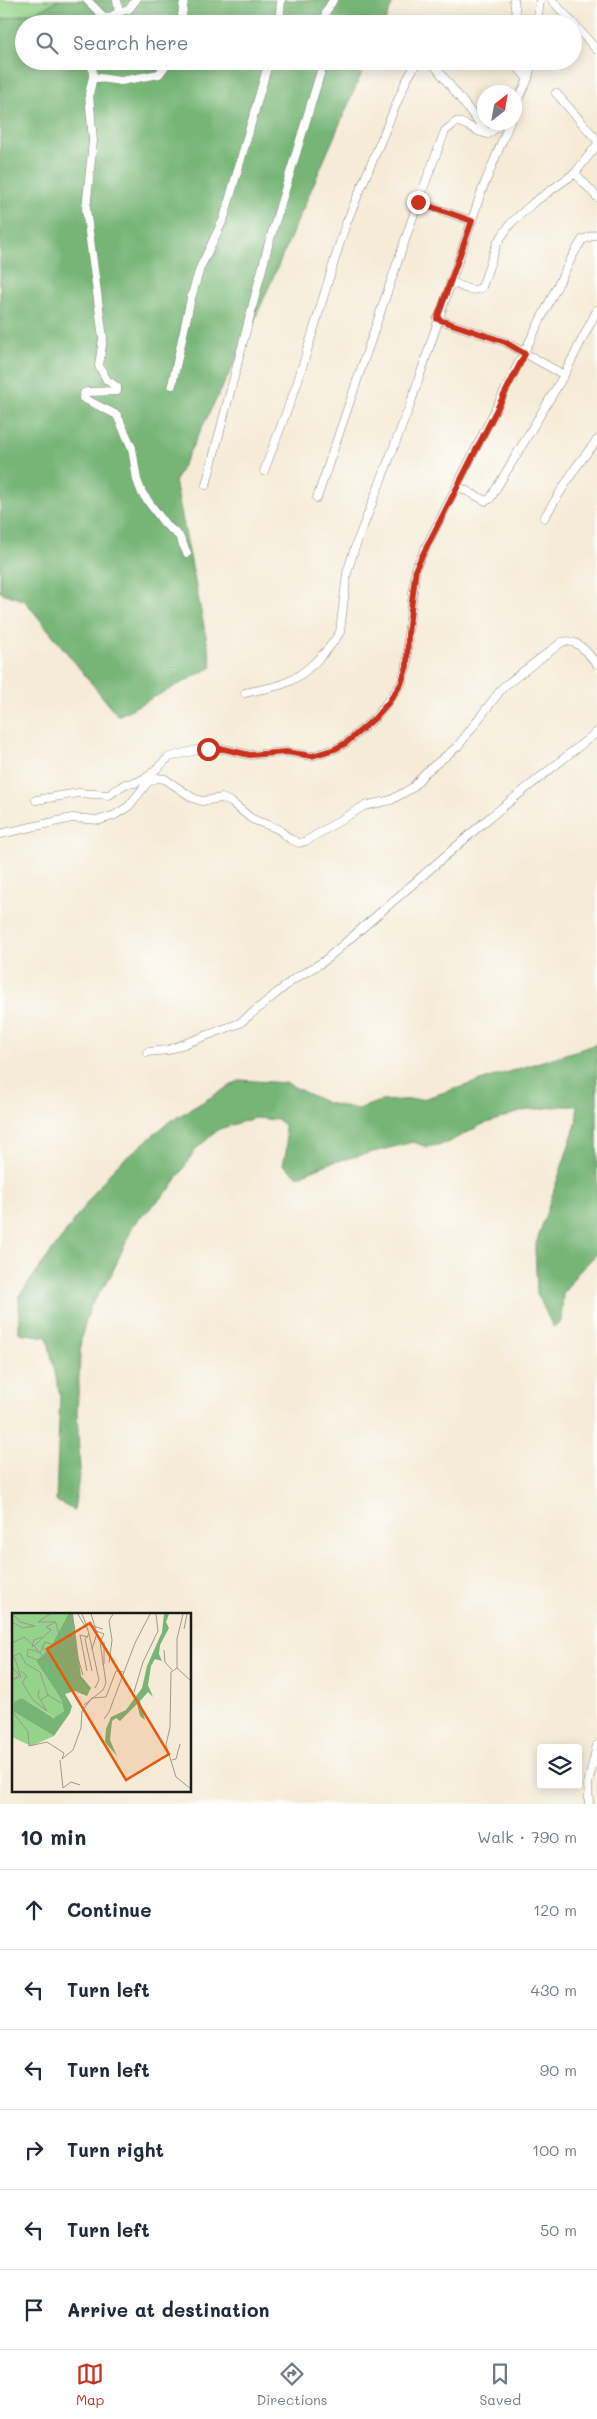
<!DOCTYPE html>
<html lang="en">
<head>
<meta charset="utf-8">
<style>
  :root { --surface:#fff; --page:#f2f2f3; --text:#1f2937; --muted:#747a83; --line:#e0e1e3; --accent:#c8321e }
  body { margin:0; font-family:Mali,sans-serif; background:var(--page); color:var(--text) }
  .controls { position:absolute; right:15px; bottom:15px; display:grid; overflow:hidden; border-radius:5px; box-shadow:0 2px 12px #0003 }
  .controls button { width:45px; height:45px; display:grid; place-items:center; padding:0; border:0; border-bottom:1px solid var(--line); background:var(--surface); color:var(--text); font:25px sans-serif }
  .compass { position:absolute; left:477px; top:85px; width:45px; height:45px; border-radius:50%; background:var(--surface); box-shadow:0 2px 12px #0003; rotate:31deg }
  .stop { position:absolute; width:15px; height:15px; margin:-11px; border:4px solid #c8321e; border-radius:50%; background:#fff }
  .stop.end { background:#c8321e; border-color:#fff; box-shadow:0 1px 5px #0008 }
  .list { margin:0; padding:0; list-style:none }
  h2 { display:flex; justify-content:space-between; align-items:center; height:65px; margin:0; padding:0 20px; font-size:21px }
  h2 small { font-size:16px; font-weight:400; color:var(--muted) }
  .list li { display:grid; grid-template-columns:32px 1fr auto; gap:15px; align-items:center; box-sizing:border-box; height:80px; padding:0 20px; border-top:1px solid var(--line) }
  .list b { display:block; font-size:19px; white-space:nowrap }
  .list em { font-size:16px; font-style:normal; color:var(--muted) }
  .icon { flex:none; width:28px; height:28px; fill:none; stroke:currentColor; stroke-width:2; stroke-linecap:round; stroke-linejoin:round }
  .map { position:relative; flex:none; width:597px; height:1804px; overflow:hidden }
  .search { position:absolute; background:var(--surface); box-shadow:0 2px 12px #0003; left:15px; right:15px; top:15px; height:55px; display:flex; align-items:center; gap:12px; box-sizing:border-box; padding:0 18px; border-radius:28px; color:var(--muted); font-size:19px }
  .sheet { height:545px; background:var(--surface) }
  nav { display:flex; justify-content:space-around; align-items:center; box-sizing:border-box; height:70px; border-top:1px solid var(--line); background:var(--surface); font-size:14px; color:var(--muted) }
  nav a { display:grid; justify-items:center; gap:2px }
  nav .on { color:var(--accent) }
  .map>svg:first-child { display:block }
</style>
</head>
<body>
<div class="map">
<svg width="597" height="1804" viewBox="0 0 597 1804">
  <rect width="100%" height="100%" fill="#fdfcf7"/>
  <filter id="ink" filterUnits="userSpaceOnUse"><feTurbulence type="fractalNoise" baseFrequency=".02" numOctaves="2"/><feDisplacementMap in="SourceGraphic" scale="10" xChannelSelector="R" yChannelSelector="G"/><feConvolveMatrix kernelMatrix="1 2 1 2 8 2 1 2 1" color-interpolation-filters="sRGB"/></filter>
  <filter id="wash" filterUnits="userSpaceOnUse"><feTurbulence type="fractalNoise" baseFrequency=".0096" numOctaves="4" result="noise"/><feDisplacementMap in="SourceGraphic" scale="20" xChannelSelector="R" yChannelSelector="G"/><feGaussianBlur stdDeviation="1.12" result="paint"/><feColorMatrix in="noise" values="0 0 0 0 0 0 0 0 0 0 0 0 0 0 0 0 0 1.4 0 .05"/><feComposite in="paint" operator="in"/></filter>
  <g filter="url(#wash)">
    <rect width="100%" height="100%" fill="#f5ebd7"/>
    <path fill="#93d38a" stroke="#587853" d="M0,0H59L37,12L0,20Z"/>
    <path fill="#76b576" stroke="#496849" d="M59,0H394L384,24H24V61H367L245,342L175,481L212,667L118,716L25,601L0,592V20L37,12Z
      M597,1044V1254L576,1275L563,1294L561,1321L553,1327L537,1293L535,1247L577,1121V1106H563L522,1111L481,1125L447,1143L427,1147L413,1142L330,1163L298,1176L283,1165L287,1147L284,1125L278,1120L254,1118L219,1129L196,1149L170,1189L134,1224L111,1275L90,1307L81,1338L77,1412L80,1470L74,1510L56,1501L60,1395L47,1337L19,1333V1296L101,1184L115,1167L169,1122L240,1080L286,1083L327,1103L358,1109L380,1101L423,1099Z"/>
  </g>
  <g filter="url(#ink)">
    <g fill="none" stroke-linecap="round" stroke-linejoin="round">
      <defs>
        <path id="street" d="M87,0L106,19L102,24
          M514,0L517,24
          M552,0L597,50
          M119,12L129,9L136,0
          M106,19L119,12L117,0
          M181,24L184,0
          M279,24L281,0
          M324,24L326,12L333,0
          M537,24L540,0
          M92,61L93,77L89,94L93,141L86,209L103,338L99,366L107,380L117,387V391L88,392L84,393L83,398L117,415L132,448L137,480L142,493L165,524L179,536L187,553
          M431,61L488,134
          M519,61L520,70L528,79
          M93,77L121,81L159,74L169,61
          M556,93L597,140
          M514,108L528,79L532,61
          M575,173L597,197
          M418,202L472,221
          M451,281C460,286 472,294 482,287L497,243L511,223L533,203L575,173L597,145
          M437,319L505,342L564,375
          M172,385L191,298L200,268L224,218L269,61
          M264,471L297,384L345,226L406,81L418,61
          M206,485L268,246L324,61
          M457,486L486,501L490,499L564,375L597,310
          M317,498L418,202L445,131L456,122C468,123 475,132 488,134L504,122
          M544,518L576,467L597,440
          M245,693C258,690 271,688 283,684C305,676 329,650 340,632L347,573L354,550L410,405L482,190L510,122
          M36,800L78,793L109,795L125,784L135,783L149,776L169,757L197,750L224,749L250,755L286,752L312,756L335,749L346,743L375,718L401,684L407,666L408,634L416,567L573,255L582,240L597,234
          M0,834L72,818L100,820L115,815L129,806L148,782L157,778L165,779L193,798L202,801L222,798L231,802L252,819L278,829L290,839L299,843L306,841L364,806L391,800L412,788L425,773L458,746L503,687L562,642C578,638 587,653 597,664
          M147,1052L168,1050L240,1023L294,979L323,962L489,818L597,732
          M589,1804L588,1784L597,1745"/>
      </defs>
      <use href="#street" stroke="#88847a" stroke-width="9"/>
      <use href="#street" stroke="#fff" stroke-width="8"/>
    </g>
  </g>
  <g fill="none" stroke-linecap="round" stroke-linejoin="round" filter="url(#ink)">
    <path stroke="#c8321e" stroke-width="6" d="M208,749H224L250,755L286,752L312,756L335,749L346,743L375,718L388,703L401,684L407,666L408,634L416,568L525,354L505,342L437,319L472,221L418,202"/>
  </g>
  <g transform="translate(12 1613)">
    <rect width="179" height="179" fill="#f5ebd7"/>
    <path d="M0,1H56L38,35L24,48L49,86L52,98L43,105L10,85L2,99L42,123L19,133L0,124Z" fill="#93d38a"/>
    <path d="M56,1H61L69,63L79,75L75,83L63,78L53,81L60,93L58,100L42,123L2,99V89L10,85L42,105L52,98L49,86L24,48L38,35ZM152,1H157L154,9L157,15L148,32L147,41L150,48L143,46L139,53L136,72L141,84L136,79L128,88L133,107L128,103L125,91L108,108L104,105L100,108L98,127L105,143L93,129L94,116L99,104L114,97L130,75L135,53L150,19Z" fill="#76b576"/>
    <path fill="none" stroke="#9e988c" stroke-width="1" d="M57,1L60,14L54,13V18L64,56M59,1L63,16L59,22L71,62M66,1L74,15M70,1L74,11L91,16M79,1L85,20L80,36M171,1L165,26V55L159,59L158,114L154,132L164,164L179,176M0,9L10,15L23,13L8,9L1,1M44,10L50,33L45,37M74,11L77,21L73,26L80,58M172,16L175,1M77,21L87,67L83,75M0,30L12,24L22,33L39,17L34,14L44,9H26L38,1M22,33L28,40L33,29L43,32L60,59L58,61L73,68M30,33L39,47L36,50M20,34L22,27L30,24M152,37L153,49L160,57M35,40L33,45L26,47L15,43L16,36L24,38L28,40L33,45L36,50M97,50L100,27L97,8L101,1M90,51H92V29M0,54L7,62L2,66L9,64L2,43L8,40L14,51L28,59L36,82L29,87M165,55L179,68M9,58L15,63L10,69L21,87L35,98L26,83L27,77M75,58L68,22L76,24M122,79L131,49L146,18L144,1M36,82L49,90M72,92L91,77L94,70L88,29L92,21L84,18M0,98L16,119L17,133L35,129L52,140L50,146L61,137L69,115L70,98L80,85L94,84L104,58L112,59M92,106L97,99L123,30L138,1M48,147L51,175L59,169L68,172M160,147L164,146L168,131"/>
    <path fill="#e8590c" fill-opacity="0.15" stroke="#e8590c" stroke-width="2.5" d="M78,10L157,141L114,167L35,36Z"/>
    <rect width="179" height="179" fill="none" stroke="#1c1c1c" stroke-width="2.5"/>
  </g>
</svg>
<div class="controls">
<button><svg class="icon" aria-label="layers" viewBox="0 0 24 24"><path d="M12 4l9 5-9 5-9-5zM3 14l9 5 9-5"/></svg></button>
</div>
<svg class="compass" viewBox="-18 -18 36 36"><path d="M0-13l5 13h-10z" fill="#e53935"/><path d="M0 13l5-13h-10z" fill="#747a83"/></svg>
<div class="stop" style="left:208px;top:749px"></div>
<div class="stop end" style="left:418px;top:202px"></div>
<div class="search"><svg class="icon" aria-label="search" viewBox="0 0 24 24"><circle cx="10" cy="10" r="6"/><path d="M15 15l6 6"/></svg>Search here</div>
</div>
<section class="sheet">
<h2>10 min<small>Walk · 790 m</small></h2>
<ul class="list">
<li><svg class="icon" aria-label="ahead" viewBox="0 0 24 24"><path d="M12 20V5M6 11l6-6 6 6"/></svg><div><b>Continue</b></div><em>120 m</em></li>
<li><svg class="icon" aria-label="left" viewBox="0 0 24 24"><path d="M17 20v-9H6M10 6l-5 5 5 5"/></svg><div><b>Turn left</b></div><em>430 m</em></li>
<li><svg class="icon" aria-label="left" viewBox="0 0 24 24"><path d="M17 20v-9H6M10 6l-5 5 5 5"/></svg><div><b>Turn left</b></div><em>90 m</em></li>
<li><svg class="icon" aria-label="right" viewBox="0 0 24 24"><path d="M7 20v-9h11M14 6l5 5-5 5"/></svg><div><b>Turn right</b></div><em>100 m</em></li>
<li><svg class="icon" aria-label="left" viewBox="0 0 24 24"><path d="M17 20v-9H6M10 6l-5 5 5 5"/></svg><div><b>Turn left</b></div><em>50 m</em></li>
<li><svg class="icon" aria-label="arrive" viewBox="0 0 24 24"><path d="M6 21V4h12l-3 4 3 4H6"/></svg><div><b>Arrive at destination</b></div></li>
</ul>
</section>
<nav>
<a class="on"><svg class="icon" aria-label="map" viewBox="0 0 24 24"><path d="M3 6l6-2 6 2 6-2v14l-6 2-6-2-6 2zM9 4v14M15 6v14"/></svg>Map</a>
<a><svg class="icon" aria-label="directions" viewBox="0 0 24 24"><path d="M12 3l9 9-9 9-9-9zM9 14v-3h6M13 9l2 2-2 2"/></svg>Directions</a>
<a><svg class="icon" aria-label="saved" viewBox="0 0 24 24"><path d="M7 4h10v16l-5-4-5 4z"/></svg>Saved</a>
</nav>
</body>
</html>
